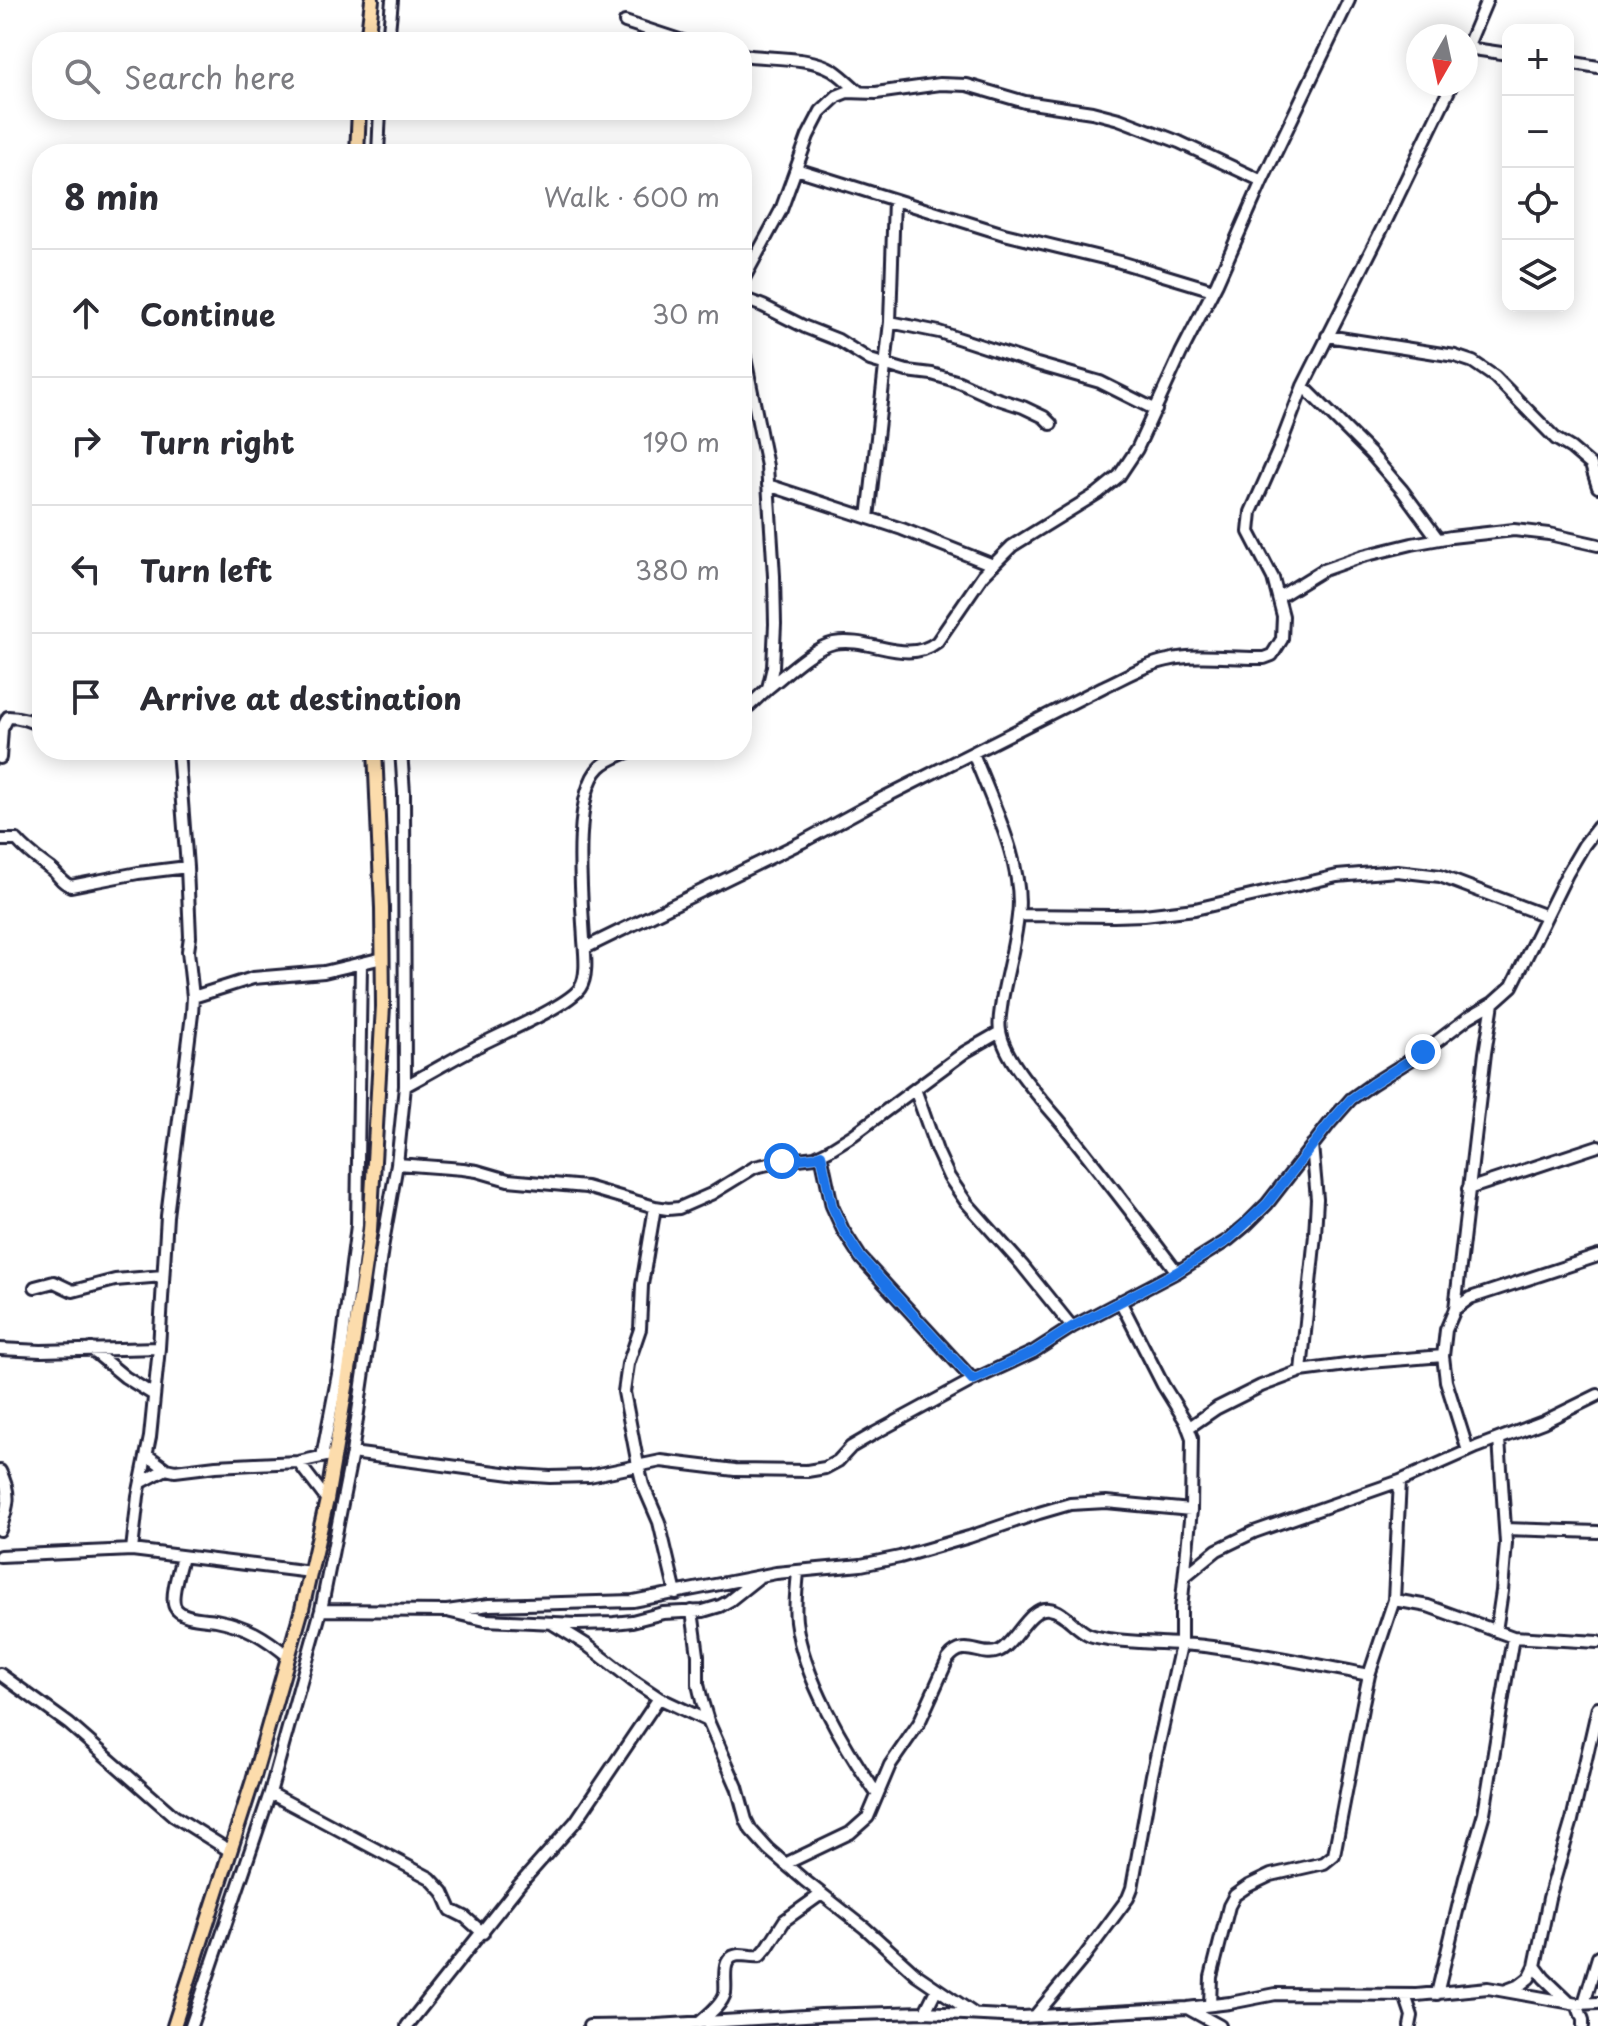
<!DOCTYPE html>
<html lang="en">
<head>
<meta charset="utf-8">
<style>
  :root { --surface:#fff; --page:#f7f7f7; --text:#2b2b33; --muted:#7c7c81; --line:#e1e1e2 }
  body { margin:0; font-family:"Playpen Sans",sans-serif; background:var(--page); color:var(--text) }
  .controls { position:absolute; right:24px; top:24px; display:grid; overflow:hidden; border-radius:16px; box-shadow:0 4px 20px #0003 }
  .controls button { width:72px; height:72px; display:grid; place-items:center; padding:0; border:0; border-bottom:2px solid var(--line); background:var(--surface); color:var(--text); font:40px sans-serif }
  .compass { position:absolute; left:1406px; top:24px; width:72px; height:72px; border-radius:50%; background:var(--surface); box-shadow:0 4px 20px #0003; rotate:189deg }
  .stop { position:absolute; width:24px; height:24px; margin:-18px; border:6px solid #1a73e8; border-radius:50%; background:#fff }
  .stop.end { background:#1a73e8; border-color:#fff; box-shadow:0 2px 8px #0008 }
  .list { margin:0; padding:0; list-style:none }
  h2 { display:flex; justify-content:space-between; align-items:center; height:104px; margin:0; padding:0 32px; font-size:34px }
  h2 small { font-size:26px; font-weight:400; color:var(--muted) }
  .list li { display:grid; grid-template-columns:52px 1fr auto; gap:24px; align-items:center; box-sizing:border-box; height:128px; padding:0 32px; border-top:2px solid var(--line) }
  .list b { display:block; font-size:30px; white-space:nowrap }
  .list em { font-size:26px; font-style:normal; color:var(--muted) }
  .icon { flex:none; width:44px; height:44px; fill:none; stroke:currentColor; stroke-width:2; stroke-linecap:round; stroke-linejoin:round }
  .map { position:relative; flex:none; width:1598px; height:2026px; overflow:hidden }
  .search { position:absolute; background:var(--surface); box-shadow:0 4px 20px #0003; left:32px; top:32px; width:720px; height:88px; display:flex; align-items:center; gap:20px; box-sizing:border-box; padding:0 28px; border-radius:32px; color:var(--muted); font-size:30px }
  .panel { position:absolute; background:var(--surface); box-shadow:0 4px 20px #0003; left:32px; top:144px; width:720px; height:616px; border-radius:32px }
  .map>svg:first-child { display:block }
</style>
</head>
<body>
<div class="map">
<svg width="1598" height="2026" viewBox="0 0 1598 2026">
  <rect width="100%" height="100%" fill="#fff"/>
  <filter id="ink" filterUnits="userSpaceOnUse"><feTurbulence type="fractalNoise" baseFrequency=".0125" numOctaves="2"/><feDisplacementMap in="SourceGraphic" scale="16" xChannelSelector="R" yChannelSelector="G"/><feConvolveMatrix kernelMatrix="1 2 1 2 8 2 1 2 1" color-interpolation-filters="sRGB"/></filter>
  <g filter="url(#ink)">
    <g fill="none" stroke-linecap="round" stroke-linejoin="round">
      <defs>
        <path id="minor" d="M625,22L686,42
          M388,42L392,0
          M1467,48L1508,54
          M1466,50L1487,0
          M742,55C768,59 810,56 833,70C842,76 850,84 858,91
          M1568,62L1598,67
          M378,154L380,110
          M796,169L1004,234L1120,262L1213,290
          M742,282L781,210L808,136L821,111L837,96L847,92L876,93L940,84L967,85L1025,102L1092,112L1119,119L1179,142L1262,181
          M742,298L763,306L805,327L838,340L870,360L907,371L932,374L959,382L992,397L1023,407L1044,417L1051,424
          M890,322L939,332L1037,364L1100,382L1156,410
          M1327,336L1455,356L1473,362L1495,377L1556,439L1571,448L1591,465L1598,487
          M742,343L767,466L774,576L775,624L773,667L768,688L749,706L742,710
          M1303,386L1371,454L1402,490L1438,539
          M768,485L902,529L993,565
          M868,518L890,322L894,200
          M1279,597L1323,570L1363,556L1412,544L1451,537L1514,530L1549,534L1598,545
          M768,688C786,674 812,648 834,643C869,636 906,666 937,642L983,575L1012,546L1098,493L1119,476L1137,449L1181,353L1217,283L1262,181L1349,0
          M973,753C991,800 1025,866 1018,916C1015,945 1007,972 1002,1000C1001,1010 998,1021 1000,1031C1005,1063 1048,1106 1068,1131C1105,1178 1141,1224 1177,1272
          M0,758L2,729L8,717C20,717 32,721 42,727
          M0,840H17C27,852 39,860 51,869C59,875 61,883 71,886L138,873L187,867
          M1019,915L1114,916L1144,915L1195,909L1337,876L1397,871L1440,876L1546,916
          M585,948L802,842L879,800L1103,687C1123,678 1146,664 1168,660C1199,653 1232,659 1264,658L1272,655L1282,639L1283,616L1273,578L1249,532L1251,512L1279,449L1303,386L1387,219L1452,84
          M193,997L253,978L324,972L383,958
          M405,1086C428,1074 451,1060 474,1048C497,1035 567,1007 580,988C588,976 585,954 584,940C582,901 571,795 600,767C608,759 622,755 632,750
          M915,1089L937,1151L949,1177L966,1202L1022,1265L1072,1327
          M821,1154L832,1206L843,1230L861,1258L973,1380
          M397,1164L463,1169L477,1171L508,1180L586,1187L655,1207L668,1209L679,1208L711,1194L755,1167L782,1161L815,1157L829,1150L853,1135L965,1052L1000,1032
          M1468,1189L1598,1146
          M655,1207L642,1285L640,1329L628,1364L624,1392L638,1465L643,1485L659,1522L676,1594
          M35,1287L54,1282L73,1291L115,1280L163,1276
          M1455,1309L1485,1053L1493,1003
          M0,1349L41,1351L159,1348
          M91,1349L125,1377L154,1395
          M1301,1371L1315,1235L1317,1199L1312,1145
          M1188,1428L1217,1408L1261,1386L1301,1371L1369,1362L1443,1356
          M1468,1451L1446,1381L1443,1356L1446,1330L1455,1309L1470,1298L1598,1256
          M352,1453L519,1475L550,1477L589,1476L661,1461L735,1470L807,1471L825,1468L838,1461L851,1447L875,1433L973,1380L1033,1352L1072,1327L1177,1272L1228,1240L1246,1225L1267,1204L1329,1124L1351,1099L1372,1084L1423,1052L1469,1017L1493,1003L1512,986L1567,874L1584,845L1598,827
          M147,1455L166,1469L175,1471L216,1466L298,1462L326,1456
          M322,1457L339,1369L357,1225L361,964
          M298,1462L327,1500
          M0,1471C12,1494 8,1506 0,1530
          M142,1482L166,1469
          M1505,1529L1598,1532
          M132,1550L138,1496L150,1437L159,1348L167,1216L192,1014L193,997L188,951L190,937L187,867L178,750
          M0,1556L132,1550L311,1572
          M182,1557C179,1569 170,1597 175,1607C181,1619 205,1618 216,1620C247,1626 265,1637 289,1657
          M798,1571C797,1587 794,1605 796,1621C803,1677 845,1748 877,1794
          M1185,1576L1217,1550L1254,1532L1400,1481L1477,1447L1543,1422L1598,1395
          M1394,1600L1428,1606L1513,1637L1598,1642
          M321,1610L447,1611L489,1605L633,1601L776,1573L861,1565L900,1557L969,1537L1039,1513L1070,1504L1106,1502L1191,1510
          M692,1611L698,1655V1684L702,1701L708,1721L737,1787L746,1820L751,1830L768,1849L804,1880L865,1928L917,1975L973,2013
          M451,1612L485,1620L577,1624L614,1623L632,1621L663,1613L703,1611L720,1606L729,1601L758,1578
          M553,1624L587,1645L632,1680L659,1698L708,1721
          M1496,1631L1502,1591L1506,1543L1499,1439
          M0,1674L69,1724L174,1816L230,1851
          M270,1793L430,1878L443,1892L451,1910L465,1917L483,1933
          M785,1864L850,1833L868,1817L890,1765L919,1723L948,1659C965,1637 980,1659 999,1651C1015,1644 1029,1606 1049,1609C1065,1611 1075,1629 1090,1635C1095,1637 1102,1638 1108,1639C1143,1644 1178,1642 1212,1647C1265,1654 1317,1665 1369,1675
          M1535,1966L1544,1978L1568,2001
          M1507,1990L1520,1985L1529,1978L1535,1966L1549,1898L1572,1820L1598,1707
          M1437,1994L1465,1878L1484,1813L1513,1637
          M1405,1995L1412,2016L1410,2026
          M1584,2003L1598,1957
          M1577,2004L1583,2020V2026
          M1210,2005L1211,1977L1229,1906L1235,1895L1248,1886L1271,1875L1324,1863L1334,1855L1363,1703L1369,1675L1394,1600L1400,1481
          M1189,2009L1220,2026
          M925,2012L936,1990
          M1035,2016L1081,1961L1128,1898L1132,1888L1152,1775L1181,1645V1609L1191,1510L1192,1438L1186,1422L1163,1385L1120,1301
          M699,2023C708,2015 722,2005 725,1993C727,1980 719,1956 740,1955C747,1955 753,1957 760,1956L767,1948L785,1920L820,1895
          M191,2026L270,1793L293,1710L321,1610L352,1453L382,1248L397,1164L405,1086L404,793L401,750
          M407,2026L519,1885L576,1821L659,1698
          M589,2026L657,2025L821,2015L925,2012L1022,2017L1187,2008L1230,2003L1276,1994L1417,1995L1488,1988L1577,2004L1598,2003"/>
        <path id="major" d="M367,42L372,0
          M357,154L359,110
          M174,2026L253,1780L302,1609L327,1500L351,1358L370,1230L383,1006L382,908L375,750"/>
      </defs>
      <use href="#minor" stroke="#22223b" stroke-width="16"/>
      <use href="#major" stroke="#22223b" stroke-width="18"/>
      <use href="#minor" stroke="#fff" stroke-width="10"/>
      <use href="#major" stroke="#fcdcac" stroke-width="12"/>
    </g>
  </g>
  <g fill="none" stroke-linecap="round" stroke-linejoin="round" filter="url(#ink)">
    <path stroke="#1a73e8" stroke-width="10" d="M782,1161L815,1157L821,1154L832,1206L843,1230L861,1258L973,1380L1033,1352L1072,1327L1177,1272L1228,1240L1267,1204L1329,1124L1351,1099L1372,1084L1423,1052"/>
  </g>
</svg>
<div class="controls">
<button>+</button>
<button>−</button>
<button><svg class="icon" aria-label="locate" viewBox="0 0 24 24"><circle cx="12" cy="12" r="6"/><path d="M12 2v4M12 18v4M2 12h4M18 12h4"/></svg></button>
<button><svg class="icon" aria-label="layers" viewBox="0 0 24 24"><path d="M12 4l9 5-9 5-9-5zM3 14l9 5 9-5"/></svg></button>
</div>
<svg class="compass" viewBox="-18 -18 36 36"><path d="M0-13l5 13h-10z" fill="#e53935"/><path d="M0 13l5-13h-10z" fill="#7c7c81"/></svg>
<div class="stop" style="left:782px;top:1161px"></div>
<div class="stop end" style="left:1423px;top:1052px"></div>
<div class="search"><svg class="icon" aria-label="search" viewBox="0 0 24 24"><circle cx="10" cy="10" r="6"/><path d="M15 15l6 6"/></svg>Search here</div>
<section class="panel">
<h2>8 min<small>Walk · 600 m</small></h2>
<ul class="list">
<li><svg class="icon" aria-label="ahead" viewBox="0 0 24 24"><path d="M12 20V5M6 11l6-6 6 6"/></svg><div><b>Continue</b></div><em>30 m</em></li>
<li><svg class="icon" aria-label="right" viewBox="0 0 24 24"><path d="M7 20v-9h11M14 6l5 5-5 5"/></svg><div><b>Turn right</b></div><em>190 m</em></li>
<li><svg class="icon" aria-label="left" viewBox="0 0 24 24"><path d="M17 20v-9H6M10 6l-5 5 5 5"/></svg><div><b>Turn left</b></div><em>380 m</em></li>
<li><svg class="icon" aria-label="arrive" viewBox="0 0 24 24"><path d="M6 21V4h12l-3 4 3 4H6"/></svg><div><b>Arrive at destination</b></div></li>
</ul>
</section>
</div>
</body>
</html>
